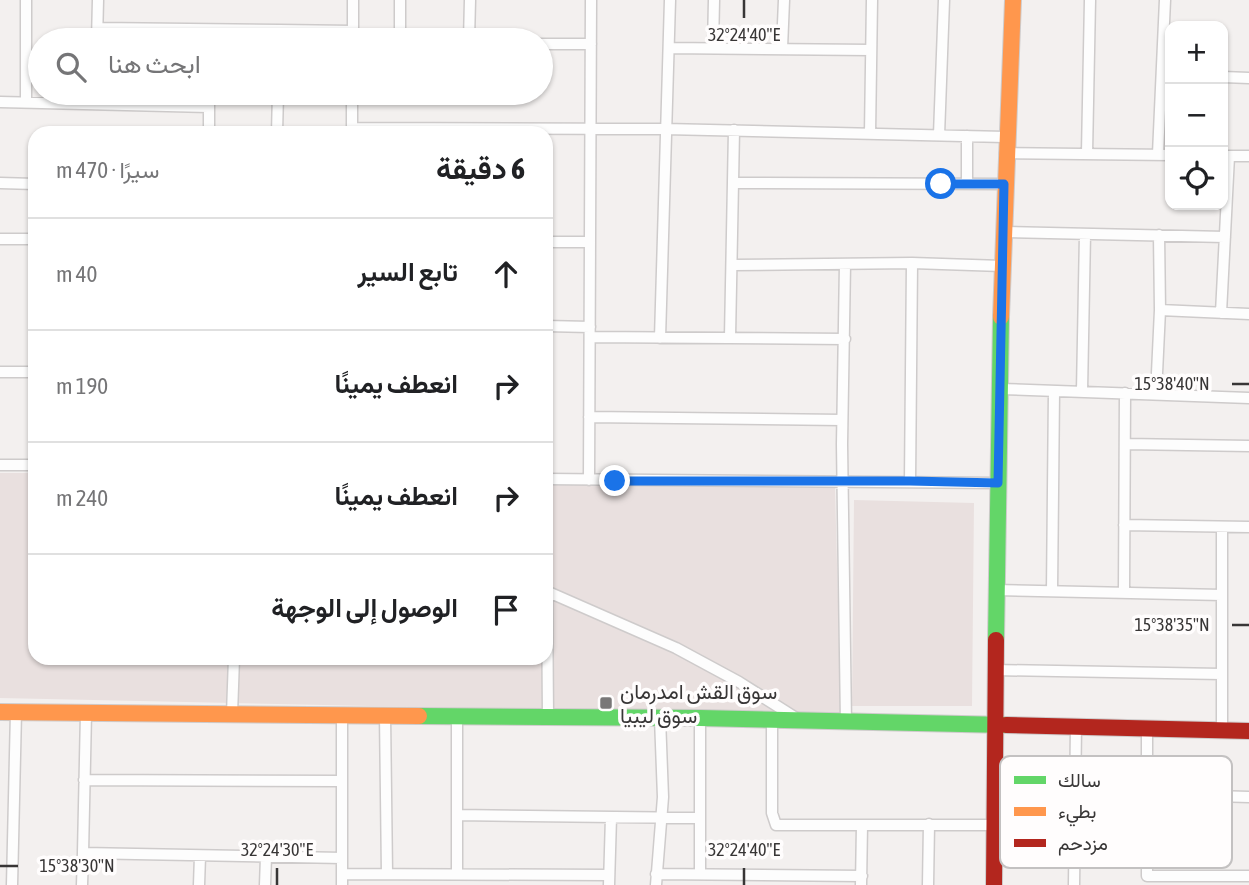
<!DOCTYPE html>
<html lang="ar">
<head>
<meta charset="utf-8">
<style>
  :root { --surface:#fff; --page:#f2f2f2; --text:#202124; --muted:#757577; --line:#e0e0e0 }
  body { margin:0; font-family:"Asap Condensed",Vazirmatn,sans-serif; background:var(--page); color:var(--text); direction:rtl }
  .controls { position:absolute; right:21px; top:21px; display:grid; overflow:hidden; border-radius:14px; box-shadow:0 2px 5px #0004 }
  .controls button { width:63px; height:63px; display:grid; place-items:center; padding:0; border:0; border-bottom:2px solid var(--line); background:var(--surface); color:var(--text); font:35px sans-serif }
  .stop { position:absolute; width:21px; height:21px; margin:-16px; border:5px solid #1a73e8; border-radius:50%; background:#fff }
  .stop.end { background:#1a73e8; border-color:#fff; box-shadow:0 2px 7px #0008 }
  .list { margin:0; padding:0; list-style:none }
  h2 { display:flex; justify-content:space-between; align-items:center; height:91px; margin:0; padding:0 28px; font-size:30px }
  h2 small { font-size:23px; font-weight:400; color:var(--muted) }
  .list li { display:grid; grid-template-columns:46px 1fr auto; gap:21px; align-items:center; box-sizing:border-box; height:112px; padding:0 28px; border-top:2px solid var(--line) }
  .list b { display:block; font-size:26px; white-space:nowrap }
  .list em { font-size:23px; font-style:normal; color:var(--muted) }
  .icon { flex:none; width:38px; height:38px; fill:none; stroke:currentColor; stroke-width:2; stroke-linecap:round; stroke-linejoin:round }
  .map { position:relative; flex:none; width:1249px; height:885px; overflow:hidden; direction:ltr }
  .search { position:absolute; background:var(--surface); box-shadow:0 2px 5px #0004; left:28px; top:28px; width:525px; height:77px; display:flex; align-items:center; gap:18px; box-sizing:border-box; padding:0 24px; border-radius:38px; color:var(--muted); font-size:26px }
  .panel { position:absolute; background:var(--surface); box-shadow:0 2px 5px #0004; left:28px; top:126px; width:525px; height:539px; border-radius:21px; direction:rtl }
  .map>svg:first-child { display:block }
</style>
</head>
<body>
<div class="map">
<svg width="1249" height="885" viewBox="0 0 1249 885">
  <rect width="100%" height="100%" fill="#f3f0ef"/>
  <path fill="#e9e0df" d="M0,473H35V658H546V483L835,488L841,716L0,698Z
    M854,500L974,503L972,706H852Z"/>
  <g fill="none" stroke-linecap="round" stroke-linejoin="round">
    <defs>
      <path id="street" d="M26,0V102
        M98,28L279,30
        M97,40L98,0
        M279,40V30L353,31
        M353,40V0
        M400,40V0
        M469,40L470,0
        M541,44H591
        M713,47L714,0
        M669,48L871,50
        M782,48L784,0
        M1223,77L1249,78
        M0,102L209,107V93
        M352,128L665,129L1005,137
        M209,133V107
        M277,133L278,93
        M352,133V93
        M870,133L872,0
        M939,135L944,0
        M1005,153L1170,155
        M1087,153L1090,0
        M1158,154L1165,0
        M1226,156H1249
        M0,183L35,184
        M733,183L1004,184
        M967,184V136
        M1003,232L1225,237
        M0,239H35
        M546,242H590
        M845,264L842,444L846,723
        M733,265L912,263L1002,266
        M1160,310L1249,314
        M1221,313L1229,156
        M546,326L590,327
        M590,337L845,339
        M730,337L734,130
        M660,338L670,0
        M0,372H35
        M1001,389L1249,398
        M1082,391L1085,234
        M1156,394L1160,310L1159,235
        M589,417L842,420
        M1126,444L1249,446
        M0,465H35
        M546,479L998,483
        M589,480L591,0
        M910,481L912,263
        M1124,525L1249,527
        M1222,527V731
        M996,590L1222,595
        M546,591L676,648L739,682L796,718
        M547,591L548,716
        M1052,591L1054,391
        M1124,591L1125,393
        M995,670L1221,674
        M86,713L83,853L342,858
        M232,714L234,658
        M342,714V885
        M385,715L387,874
        M457,715V874
        M772,721V813L776,825H995
        M1147,730V876H1249
        M84,780L342,781
        M1146,794L1249,797
        M457,815L700,818V873
        M700,818V718
        M342,874L609,875
        M656,874L862,876
        M12,885L16,712
        M82,885L83,853
        M199,885L200,856
        M265,885L266,857
        M609,885L611,817
        M656,885L663,797L660,718
        M861,885L862,825
        M928,885L929,824
        M1074,885L1076,726"/>
      <path id="fast" d="M996,640L1001,317
        M419,716L700,718L1006,725"/>
      <path id="slow" d="M1001,317L1013,0
        M0,712L419,716"/>
      <path id="jam" d="M1006,725L1249,731
        M994,885L996,640"/>
    </defs>
    <use href="#street" stroke="#cecbcb" stroke-width="13"/>
    <use href="#fast" stroke="#cecbcb" stroke-width="18"/>
    <use href="#slow" stroke="#cecbcb" stroke-width="18"/>
    <use href="#jam" stroke="#cecbcb" stroke-width="18"/>
    <use href="#street" stroke="#fdfdfd" stroke-width="10"/>
    <use href="#fast" stroke="#63d668" stroke-width="16"/>
    <use href="#slow" stroke="#ff974d" stroke-width="16"/>
    <use href="#jam" stroke="#b3261e" stroke-width="16"/>
  </g>
  <g fill="none" stroke-linecap="round" stroke-linejoin="round">
    <path stroke="#1a73e8" stroke-width="9" d="M615,481H910L998,483L1004,184H941"/>
  </g>
  <path fill="none" stroke="#383636" stroke-width="2.5" d="M744,0V18M1232,384H1249M1232,625H1249M0,866H18M277,868V885M744,868V885"/>
  <rect fill="#797777" stroke="#fffdfd" stroke-width="2.5" x="599" y="696" width="14" height="14" rx="3.5"/>
  <g text-anchor="middle" dominant-baseline="central" stroke-width="7" stroke-linejoin="round" paint-order="stroke">
    <g font-size="21" fill="#383636" stroke="#fffdfd" text-anchor="start">
      <text x="620" y="691">سوق القش امدرمان<tspan x="620" dy="24">سوق ليبيا</tspan></text>
    </g>
  </g>
  <rect x="1000" y="756" width="232" height="112" rx="10" fill="#fffdfd" stroke="#c3c1c1" stroke-width="2"/>
  <rect x="1014" y="776" width="32" height="8" fill="#63d668"/>
  <rect x="1014" y="807" width="32" height="9" fill="#ff974d"/>
  <rect x="1014" y="839" width="32" height="8" fill="#b3261e"/>
  <g font-size="19" fill="#383636">
    <text x="1058" y="787">سالك</text>
    <text x="1058" y="818">بطيء</text>
    <text x="1058" y="850">مزدحم</text>
  </g>
  <g font-size="18" text-anchor="middle" fill="#383636" stroke="#fffdfd" stroke-width="7" stroke-linejoin="round" paint-order="stroke">
    <text x="744" y="41">32°24'40"E</text>
    <text x="1172" y="390">15°38'40"N</text>
    <text x="1172" y="631">15°38'35"N</text>
    <text x="277" y="856">32°24'30"E</text>
    <text x="744" y="856">32°24'40"E</text>
    <text x="77" y="872">15°38'30"N</text>
  </g>
</svg>
<div class="controls">
<button>+</button>
<button>−</button>
<button><svg class="icon" aria-label="locate" viewBox="0 0 24 24"><circle cx="12" cy="12" r="6"/><path d="M12 2v4M12 18v4M2 12h4M18 12h4"/></svg></button>
</div>
<div class="stop" style="left:941px;top:184px"></div>
<div class="stop end" style="left:615px;top:481px"></div>
<div class="search"><svg class="icon" aria-label="search" viewBox="0 0 24 24"><circle cx="10" cy="10" r="6"/><path d="M15 15l6 6"/></svg>ابحث هنا</div>
<section class="panel">
<h2>6 دقيقة<small>سيرًا · 470 m</small></h2>
<ul class="list">
<li><svg class="icon" aria-label="ahead" viewBox="0 0 24 24"><path d="M12 20V5M6 11l6-6 6 6"/></svg><div><b>تابع السير</b></div><em>40 m</em></li>
<li><svg class="icon" aria-label="right" viewBox="0 0 24 24"><path d="M7 20v-9h11M14 6l5 5-5 5"/></svg><div><b>انعطف يمينًا</b></div><em>190 m</em></li>
<li><svg class="icon" aria-label="right" viewBox="0 0 24 24"><path d="M7 20v-9h11M14 6l5 5-5 5"/></svg><div><b>انعطف يمينًا</b></div><em>240 m</em></li>
<li><svg class="icon" aria-label="arrive" viewBox="0 0 24 24"><path d="M6 21V4h12l-3 4 3 4H6"/></svg><div><b>الوصول إلى الوجهة</b></div></li>
</ul>
</section>
</div>
</body>
</html>
